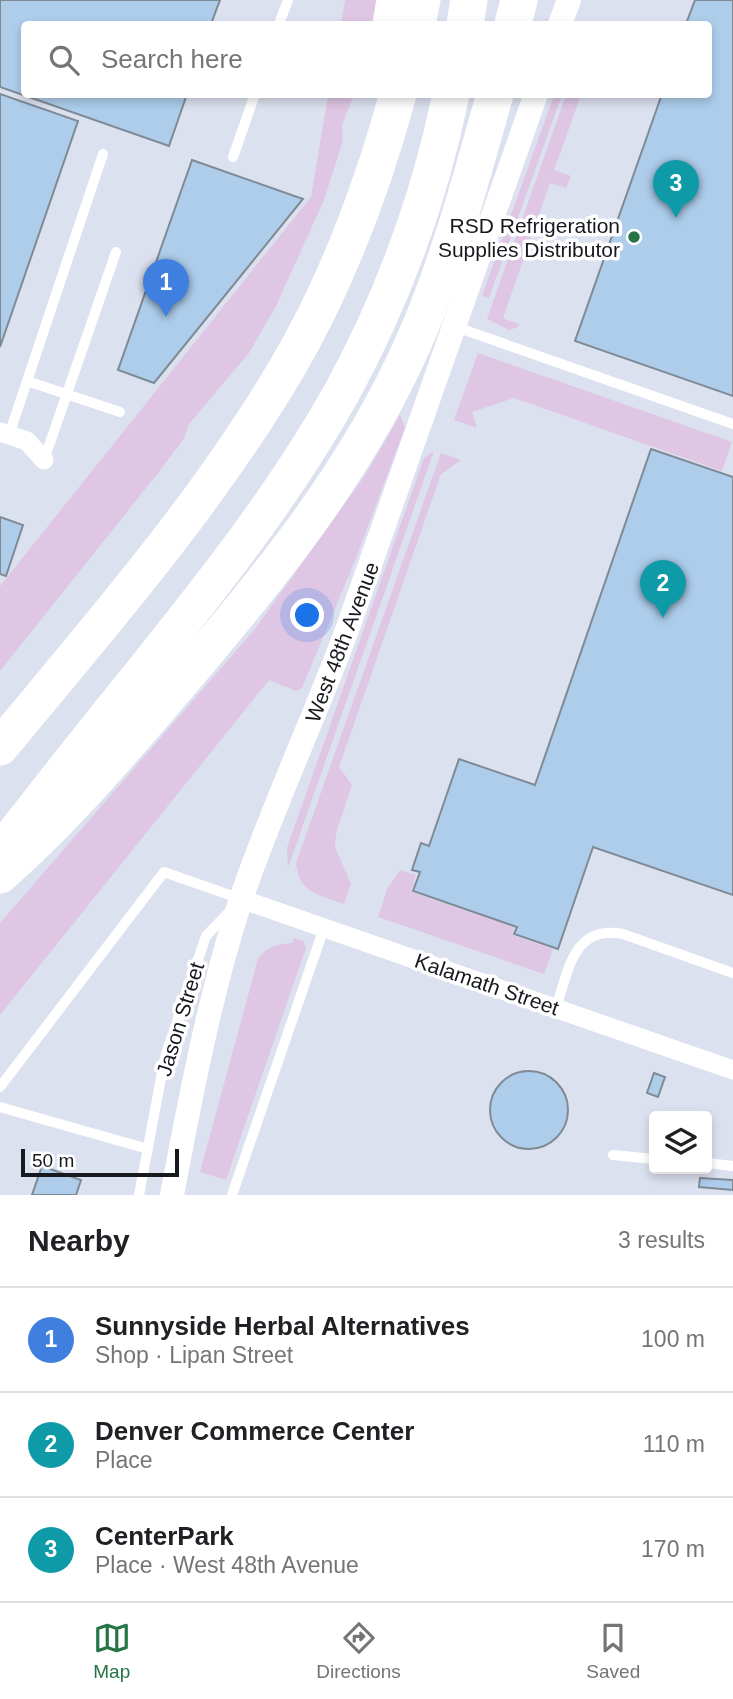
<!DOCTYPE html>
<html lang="en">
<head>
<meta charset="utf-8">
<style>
  :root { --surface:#fff; --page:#f6f6f6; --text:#202124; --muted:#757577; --line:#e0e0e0; --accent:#257445 }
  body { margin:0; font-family:Arial,sans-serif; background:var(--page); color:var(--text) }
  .controls { position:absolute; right:21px; bottom:21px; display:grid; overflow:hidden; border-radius:7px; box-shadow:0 4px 10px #0003 }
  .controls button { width:63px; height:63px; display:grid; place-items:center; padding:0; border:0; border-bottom:2px solid var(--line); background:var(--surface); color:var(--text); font:35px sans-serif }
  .scale { position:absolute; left:21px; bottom:18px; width:158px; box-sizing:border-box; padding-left:7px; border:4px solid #18191e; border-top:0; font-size:19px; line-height:24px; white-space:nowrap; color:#18191e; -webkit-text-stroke:5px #fff; paint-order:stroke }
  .you { position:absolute; left:308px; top:616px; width:24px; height:24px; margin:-18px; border:5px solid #fff; border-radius:50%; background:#1a73e8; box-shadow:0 0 0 10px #1a73e833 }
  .badge { display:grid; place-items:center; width:46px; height:46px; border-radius:50%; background:var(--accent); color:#fff; font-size:23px; font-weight:700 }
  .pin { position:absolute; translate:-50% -58px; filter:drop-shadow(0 2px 4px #0008) }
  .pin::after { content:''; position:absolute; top:37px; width:24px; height:21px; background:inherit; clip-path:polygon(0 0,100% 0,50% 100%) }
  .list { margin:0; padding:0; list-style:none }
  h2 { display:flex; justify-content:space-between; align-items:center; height:91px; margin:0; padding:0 28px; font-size:30px }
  h2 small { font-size:23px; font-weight:400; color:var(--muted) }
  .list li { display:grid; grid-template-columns:46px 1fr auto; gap:21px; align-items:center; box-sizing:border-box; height:105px; padding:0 28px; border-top:2px solid var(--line) }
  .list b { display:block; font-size:26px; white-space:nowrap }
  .list p { margin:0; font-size:23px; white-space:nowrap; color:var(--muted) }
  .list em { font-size:23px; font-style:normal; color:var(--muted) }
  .icon { flex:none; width:38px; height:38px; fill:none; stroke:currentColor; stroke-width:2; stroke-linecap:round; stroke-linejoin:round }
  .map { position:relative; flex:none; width:733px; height:1195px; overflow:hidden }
  .search { position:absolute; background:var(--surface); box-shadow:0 4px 10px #0003; left:21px; right:21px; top:21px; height:77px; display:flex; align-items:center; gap:18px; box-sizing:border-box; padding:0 24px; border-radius:7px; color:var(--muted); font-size:26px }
  .sheet { height:406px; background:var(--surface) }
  nav { display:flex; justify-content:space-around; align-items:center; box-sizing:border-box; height:98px; border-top:2px solid var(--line); background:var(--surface); font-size:19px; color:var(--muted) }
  nav a { display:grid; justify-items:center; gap:4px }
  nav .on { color:var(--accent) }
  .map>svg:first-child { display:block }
</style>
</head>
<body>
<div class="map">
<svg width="733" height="1195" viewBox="0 0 733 1195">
  <rect width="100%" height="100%" fill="#dce1ef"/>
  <path fill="#dec6e4" d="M345,0H379L373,24H341Z
    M328,95H354L342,125L343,140L324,200L276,306L249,353L189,424L184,438L162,468L0,671V586L311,197Z
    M554,95H562L489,298L482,296Z
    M566,95H581L554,170L571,176L566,188L550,183L503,318L519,324L518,327L509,330L487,319Z
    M478,353L732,442L722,471L514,398L472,412L477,428L454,420Z
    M400,415L405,428L356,558L302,688L296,691L269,680L0,1015V923L255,629L366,474Z
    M434,451L294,851L288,867L287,848L424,458Z
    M441,453L461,460L441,474L339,767L352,785L336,833L335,847L351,884L344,904C320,895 299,894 296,863Z
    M400,870L416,875L411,892L514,927L512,935L553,949L544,974L378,917L387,889Z
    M294,938L304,942L306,948L226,1180L200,1172L258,959C266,947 277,944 292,943Z"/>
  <path fill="#adcdeb" stroke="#7f8a95" stroke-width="2" d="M0,0H220L211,24H24V94H187L169,146L0,87Z
    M695,0H733V396L575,341L662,94H708V24H686Z
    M0,94L78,121L0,347Z
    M192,160L303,199L154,383L118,370Z
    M651,449L733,477V895L593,847L558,949L514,934L517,927L413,891L420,872L412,870L421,843L429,846L459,759L535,785Z
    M0,517L23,525L6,576L0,574Z
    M490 1110a39 39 0 1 1 78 0a39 39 0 1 1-78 0Z
    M654,1073L665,1077L658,1097L647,1093Z
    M42,1166L81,1180L76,1195H32Z
    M700,1178L733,1180V1190L699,1187Z"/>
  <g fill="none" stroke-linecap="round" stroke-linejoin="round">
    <path stroke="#fff" stroke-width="10" d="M279,24L288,0
      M233,157L255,94
      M456,327L733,424
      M27,381L120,412
      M9,435L103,154
      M44,460L116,252
      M556,1008C568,972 573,924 623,934L733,973
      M0,1087L164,872L241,899
      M0,1107L148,1149
      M613,1155L654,1159
      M707,1163L733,1166
      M139,1195L165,1057L206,936L231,910
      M232,1195L324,928"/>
    <path stroke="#fff" stroke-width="19" d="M0,432L27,441L44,460
      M241,899L733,1070"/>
    <path stroke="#fff" stroke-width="24" d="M560,24L569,0
      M172,1195C191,1095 210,993 242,896C273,806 314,719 347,630L536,94"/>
    <path stroke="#fff" stroke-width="37" d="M391,24L395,0
      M417,24L422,0
      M465,24L469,0
      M513,24L519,0
      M0,747C101,625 206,505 287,368C337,283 372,189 398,94
      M1,851C46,794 90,737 136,681C210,588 284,496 342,392C392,300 430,197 451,94
      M0,875C64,819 119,754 174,690C265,583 354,476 412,346C448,266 471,179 495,94"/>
  </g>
  <circle fill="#257445" stroke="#fff" stroke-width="2.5" cx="634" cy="237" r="7"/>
  <g text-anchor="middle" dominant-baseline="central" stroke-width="7" stroke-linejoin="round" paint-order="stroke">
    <g font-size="21" fill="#18191e" stroke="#fff" text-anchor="end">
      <text x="620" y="225">RSD Refrigeration<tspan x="620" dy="24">Supplies Distributor</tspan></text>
    </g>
    <g font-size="21" fill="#18191e" stroke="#fff">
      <text transform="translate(342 642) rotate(-69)">West 48th Avenue</text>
      <text transform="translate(487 984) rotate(19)">Kalamath Street</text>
      <text transform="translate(180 1019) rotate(-73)">Jason Street</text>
    </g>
  </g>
</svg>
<div class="controls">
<button><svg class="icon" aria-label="layers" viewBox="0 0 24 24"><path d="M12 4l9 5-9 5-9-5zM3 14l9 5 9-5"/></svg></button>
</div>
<div class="scale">50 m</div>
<div class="you"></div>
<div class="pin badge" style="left:166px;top:317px;background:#3f7fe0">1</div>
<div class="pin badge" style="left:663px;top:618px;background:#0f9aa8">2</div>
<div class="pin badge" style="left:676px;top:218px;background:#0f9aa8">3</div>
<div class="search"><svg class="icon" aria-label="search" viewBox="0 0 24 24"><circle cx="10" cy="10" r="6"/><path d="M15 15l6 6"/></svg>Search here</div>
</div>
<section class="sheet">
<h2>Nearby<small>3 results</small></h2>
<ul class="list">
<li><span class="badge" style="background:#3f7fe0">1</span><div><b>Sunnyside Herbal Alternatives</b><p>Shop · Lipan Street</p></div><em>100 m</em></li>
<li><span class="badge" style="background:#0f9aa8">2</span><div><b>Denver Commerce Center</b><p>Place</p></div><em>110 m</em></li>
<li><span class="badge" style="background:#0f9aa8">3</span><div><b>CenterPark</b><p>Place · West 48th Avenue</p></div><em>170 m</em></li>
</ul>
</section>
<nav>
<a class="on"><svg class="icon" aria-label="map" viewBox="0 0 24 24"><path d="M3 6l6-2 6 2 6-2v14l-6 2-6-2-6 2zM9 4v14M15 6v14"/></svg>Map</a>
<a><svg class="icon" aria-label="directions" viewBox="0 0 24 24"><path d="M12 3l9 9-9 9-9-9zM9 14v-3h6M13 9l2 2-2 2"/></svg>Directions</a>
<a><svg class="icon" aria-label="saved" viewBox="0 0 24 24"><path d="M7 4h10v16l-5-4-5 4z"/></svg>Saved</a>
</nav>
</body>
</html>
